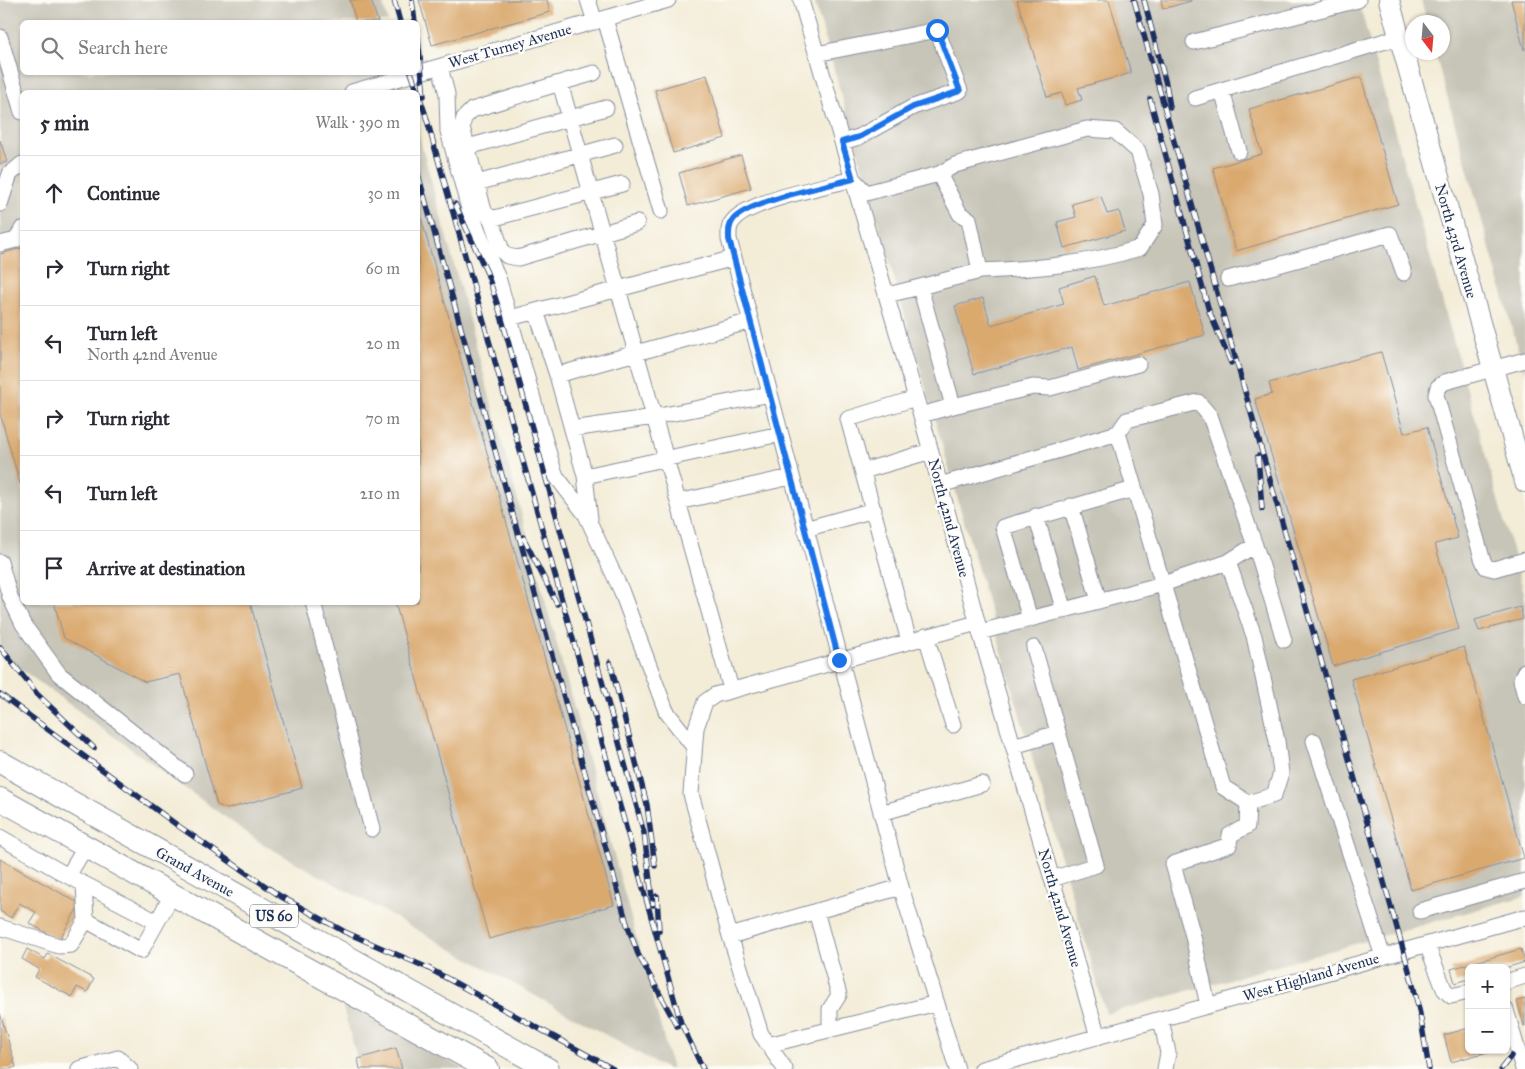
<!DOCTYPE html>
<html lang="en">
<head>
<meta charset="utf-8">
<style>
  :root { --surface:#fff; --page:#f7f7f7; --text:#2b2b33; --muted:#7c7c81; --line:#e1e1e2 }
  body { margin:0; font-family:"IM FELL Great Primer",serif; background:var(--page); color:var(--text) }
  .controls { position:absolute; right:15px; bottom:15px; display:grid; overflow:hidden; border-radius:8px; box-shadow:0 1px 4px #0004 }
  .controls button { width:45px; height:45px; display:grid; place-items:center; padding:0; border:0; border-bottom:1px solid var(--line); background:var(--surface); color:var(--text); font:25px sans-serif }
  .compass { position:absolute; left:1405px; top:15px; width:45px; height:45px; border-radius:50%; background:var(--surface); box-shadow:0 1px 4px #0004; rotate:164deg }
  .stop { position:absolute; width:15px; height:15px; margin:-11px; border:4px solid #1a73e8; border-radius:50%; background:#fff }
  .stop.end { background:#1a73e8; border-color:#fff; box-shadow:0 1px 5px #0008 }
  .list { margin:0; padding:0; list-style:none }
  h2 { display:flex; justify-content:space-between; align-items:center; height:65px; margin:0; padding:0 20px; font-size:21px }
  h2 small { font-size:16px; font-weight:400; color:var(--muted) }
  .list li { display:grid; grid-template-columns:32px 1fr auto; gap:15px; align-items:center; box-sizing:border-box; height:75px; padding:0 20px; border-top:1px solid var(--line) }
  .list b { display:block; font-size:19px; white-space:nowrap }
  .list p { margin:0; font-size:16px; white-space:nowrap; color:var(--muted) }
  .list em { font-size:16px; font-style:normal; color:var(--muted) }
  .icon { flex:none; width:28px; height:28px; fill:none; stroke:currentColor; stroke-width:2; stroke-linecap:round; stroke-linejoin:round }
  .map { position:relative; flex:none; width:1525px; height:1069px; overflow:hidden }
  .search { position:absolute; background:var(--surface); box-shadow:0 1px 4px #0004; left:20px; top:20px; width:400px; height:55px; display:flex; align-items:center; gap:12px; box-sizing:border-box; padding:0 18px; border-radius:8px; color:var(--muted); font-size:19px }
  .panel { position:absolute; background:var(--surface); box-shadow:0 1px 4px #0004; left:20px; top:90px; width:400px; height:515px; border-radius:8px }
  .map>svg:first-child { display:block }
</style>
</head>
<body>
<div class="map">
<svg width="1525" height="1069" viewBox="0 0 1525 1069">
  <rect width="100%" height="100%" fill="#fdfcf7"/>
  <filter id="ink" filterUnits="userSpaceOnUse"><feTurbulence type="fractalNoise" baseFrequency=".02" numOctaves="2"/><feDisplacementMap in="SourceGraphic" scale="10" xChannelSelector="R" yChannelSelector="G"/><feConvolveMatrix kernelMatrix="1 2 1 2 8 2 1 2 1" color-interpolation-filters="sRGB"/></filter>
  <filter id="wash" filterUnits="userSpaceOnUse"><feTurbulence type="fractalNoise" baseFrequency=".0096" numOctaves="4" result="noise"/><feDisplacementMap in="SourceGraphic" scale="20" xChannelSelector="R" yChannelSelector="G"/><feGaussianBlur stdDeviation="1.12" result="paint"/><feColorMatrix in="noise" values="0 0 0 0 0 0 0 0 0 0 0 0 0 0 0 0 0 1.4 0 .05"/><feComposite in="paint" operator="in"/></filter>
  <g filter="url(#wash)">
    <rect width="100%" height="100%" fill="#f3ecd7"/>
    <path fill="#c7c4b8" d="M0,0H382L388,22H22V72L401,73L407,92H22V602H418V132L672,1069H667L261,843L0,654Z
      M814,0H1358L1525,596V896L1106,1014Z
      M1421,0H1525V374L1435,53L1442,52V22H1427Z
      M345,1004L464,1069H360L343,1008Z"/>
    <g id="blocks">
      <path fill="#daa96e" d="M350,0H371L378,22H356Z
        M419,0H547L550,12L432,45Z
        M1017,0H1109L1131,73L1078,88L1082,100L1065,105L1062,93L1047,97Z
        M1161,0H1191V1L1163,9Z
        M1511,0H1525V49L1524,50Z
        M707,75L725,138L673,153L655,90Z
        M1361,77L1398,204L1236,251L1213,168L1262,154L1249,109Z
        M0,140L7,162L0,164Z
        M741,155L751,188L688,206L679,173Z
        M1101,196L1107,214L1119,211L1125,231L1064,248L1057,222L1076,217L1072,204Z
        M418,207L614,905L489,939L395,602H418Z
        M22,248V490L0,414V254Z
        M1095,276L1104,306L1190,282L1205,335L1078,370L1072,347L974,374L955,306L983,298L991,325L1064,304L1059,287Z
        M1381,352L1404,433L1427,427L1458,538L1435,544L1459,629L1333,666L1255,399L1272,394L1269,383Z
        M54,602H250L302,788L227,809L217,805L180,674L145,682L64,638Z
        M1520,607L1523,619L1479,631L1475,620Z
        M1464,647L1524,858L1411,890L1351,679Z
        M0,859L80,904L59,940L29,923L36,912L19,903L11,918L0,911Z
        M27,949L45,959L48,954L94,979L87,992L77,987L72,997L35,977L39,969L22,959Z
        M1521,949L1525,962L1505,968H1469V979L1455,983L1451,969Z
        M1525,999V1026H1524L1517,1001Z
        M0,1013L16,1067L10,1069H0Z
        M1469,1028V1050L1491,1051L1451,1062L1444,1035Z
        M396,1048L402,1069H360L358,1059Z"/>
    </g>
  </g>
  <g filter="url(#ink)">
    <use href="#blocks" fill-opacity="0" stroke="#878e9a" stroke-width="1"/>
    <g fill="none" stroke-linecap="round" stroke-linejoin="round">
      <defs>
        <path id="minor" d="M588,0L595,22
          M801,0L922,419L980,632L1098,1037
          M605,19L661,211
          M0,37L22,112
          M1194,42L1358,0
          M816,54L937,30L960,91L913,107L859,137L842,142
          M440,67L447,94L448,131L469,209L499,281L553,468L556,476L586,515L621,590L666,711L693,746
          M560,83L594,73
          M1222,90L1239,151
          M352,92L668,0
          M1195,98L1399,37
          M468,147L606,108
          M939,174L955,165L1087,129L1115,131L1138,151L1151,194L1155,225L1140,248C1088,264 1034,269 980,271
          M477,183L615,145
          M0,204L10,174L22,164
          M491,219L622,184
          M637,223L518,258L507,256L502,251L491,219L484,211L462,127L464,118L472,110L560,83C579,152 599,220 618,289L731,689
          M0,244L16,240L22,229
          M1228,279L1390,234L1404,273
          M887,295L920,287L953,406L921,415
          M536,311L557,375
          M510,318L734,258
          M751,321L557,375L585,476L780,434
          M1525,360L1445,382L1438,387L1436,395L1482,558L1486,567L1494,569L1525,560
          M953,406L1033,387L1050,388L1138,364
          M572,429L654,417L770,394
          M863,471L931,451
          M585,476L590,519
          M940,485L1118,433
          M678,502L791,477
          M1071,506L1099,601
          M1036,516L1064,611
          M805,529L874,510
          M0,562L10,597L23,624L59,674L185,774
          M1228,562L1255,545
          M313,602L372,829
          M1030,619L1003,527L1134,489
          M980,632L1163,584L1228,562L1254,636L1277,741L1281,773L1274,795L1248,803
          M926,636L953,725
          M909,641L848,419L916,398
          M1034,648L1096,865L1052,879
          M1525,671L1521,680L1525,696
          M1314,741L1383,957
          M1013,746L1058,733
          M881,813L982,784
          M0,837L68,876L86,846
          M84,884L157,922
          M901,887L729,239C729,233 728,226 733,221C748,201 827,186 853,179L866,193L939,174L960,214L969,219L980,271L920,287
          M816,911L839,995L830,1009V1030
          M1420,911L1525,881
          M86,920L141,951L172,895
          M0,927L59,946L71,945L86,920L84,884L68,876
          M730,936L761,1034L785,1069
          M1427,945L1444,989L1451,996L1469,992
          M1506,982L1525,976
          M1208,1006L1193,936L1173,864L1229,845L1230,835L1247,826L1248,803L1223,787L1118,433L1127,420L1198,402L1210,416L1261,563L1284,640
          M1506,1010L1523,1069
          M1161,1019L1168,1053L1165,1069
          M768,1045L937,1003
          M79,1069L118,1058L130,1069
          M957,1069L901,887L730,936L691,794L696,728L705,702L715,695L977,623
          M982,1069L1525,917"/>
        <path id="major" d="M1389,0L1525,482"/>
        <path id="highway" d="M0,762L548,1069
          M0,799L488,1069"/>
      </defs>
      <use href="#minor" stroke="#878e9a" stroke-width="17"/>
      <use href="#major" stroke="#878e9a" stroke-width="22"/>
      <use href="#highway" stroke="#878e9a" stroke-width="24"/>
      <use href="#minor" stroke="#fff" stroke-width="15"/>
      <use href="#major" stroke="#fff" stroke-width="20"/>
      <use href="#highway" stroke="#fff" stroke-width="22"/>
      <defs>
        <path id="rail" d="M394,0L400,22
          M412,0L415,22
          M1134,0L1412,981L1420,1014L1429,1069
          M1144,0L1166,84L1170,107
          M418,38L424,96
          M411,72L425,113L681,1023L703,1069
          M1150,99L1209,311L1231,363
          M418,174L627,924L638,954L677,1026
          M455,204L487,273L500,312L644,833L653,905
          M1258,456L1262,509
          M523,537L557,604
          M0,647L37,694L94,748
          M610,662L647,805L655,866
          M0,694L177,825L280,896L345,932L428,968L613,1069
          M657,896L659,931
          M1501,1069L1511,1056"/>
      </defs>
      <use href="#rail" stroke="#1b2f5e" stroke-width="5.5"/>
      <use href="#rail" stroke="#fdfcf7" stroke-width="4" stroke-dasharray="11" stroke-linecap="butt"/>
    </g>
  </g>
  <g fill="none" stroke-linecap="round" stroke-linejoin="round" filter="url(#ink)">
    <path stroke="#1a73e8" stroke-width="6" d="M839,660L729,239C729,233 728,226 733,220C748,201 826,186 853,179L842,142L859,137L913,107L960,91L937,30"/>
  </g>
  <g text-anchor="middle" dominant-baseline="central" stroke-width="5" stroke-linejoin="round" paint-order="stroke">
    <rect fill="#fdfcf7" stroke="#5f6c8c" stroke-width="1" x="250" y="904.5" width="48" height="23" rx="4"/>
    <g font-size="14" font-weight="bold" fill="#1b2f5e">
      <text x="274" y="916">US 60</text>
    </g>
    <g font-size="15" fill="#1b2f5e" stroke="#fdfcf7">
      <text transform="translate(510 46) rotate(-16)">West Turney Avenue</text>
      <text transform="translate(1456 241) rotate(74)">North 43rd Avenue</text>
      <text transform="translate(949 518) rotate(75)">North 42nd Avenue</text>
      <text transform="translate(195 872) rotate(29)">Grand Avenue</text>
      <text transform="translate(1060 908) rotate(74)">North 42nd Avenue</text>
      <text transform="translate(1311 977) rotate(-16)">West Highland Avenue</text>
    </g>
  </g>
</svg>
<div class="controls">
<button>+</button>
<button>−</button>
</div>
<svg class="compass" viewBox="-18 -18 36 36"><path d="M0-13l5 13h-10z" fill="#e53935"/><path d="M0 13l5-13h-10z" fill="#7c7c81"/></svg>
<div class="stop" style="left:937px;top:30px"></div>
<div class="stop end" style="left:839px;top:660px"></div>
<div class="search"><svg class="icon" aria-label="search" viewBox="0 0 24 24"><circle cx="10" cy="10" r="6"/><path d="M15 15l6 6"/></svg>Search here</div>
<section class="panel">
<h2>5 min<small>Walk · 390 m</small></h2>
<ul class="list">
<li><svg class="icon" aria-label="ahead" viewBox="0 0 24 24"><path d="M12 20V5M6 11l6-6 6 6"/></svg><div><b>Continue</b></div><em>30 m</em></li>
<li><svg class="icon" aria-label="right" viewBox="0 0 24 24"><path d="M7 20v-9h11M14 6l5 5-5 5"/></svg><div><b>Turn right</b></div><em>60 m</em></li>
<li><svg class="icon" aria-label="left" viewBox="0 0 24 24"><path d="M17 20v-9H6M10 6l-5 5 5 5"/></svg><div><b>Turn left</b><p>North 42nd Avenue</p></div><em>20 m</em></li>
<li><svg class="icon" aria-label="right" viewBox="0 0 24 24"><path d="M7 20v-9h11M14 6l5 5-5 5"/></svg><div><b>Turn right</b></div><em>70 m</em></li>
<li><svg class="icon" aria-label="left" viewBox="0 0 24 24"><path d="M17 20v-9H6M10 6l-5 5 5 5"/></svg><div><b>Turn left</b></div><em>210 m</em></li>
<li><svg class="icon" aria-label="arrive" viewBox="0 0 24 24"><path d="M6 21V4h12l-3 4 3 4H6"/></svg><div><b>Arrive at destination</b></div></li>
</ul>
</section>
</div>
</body>
</html>
